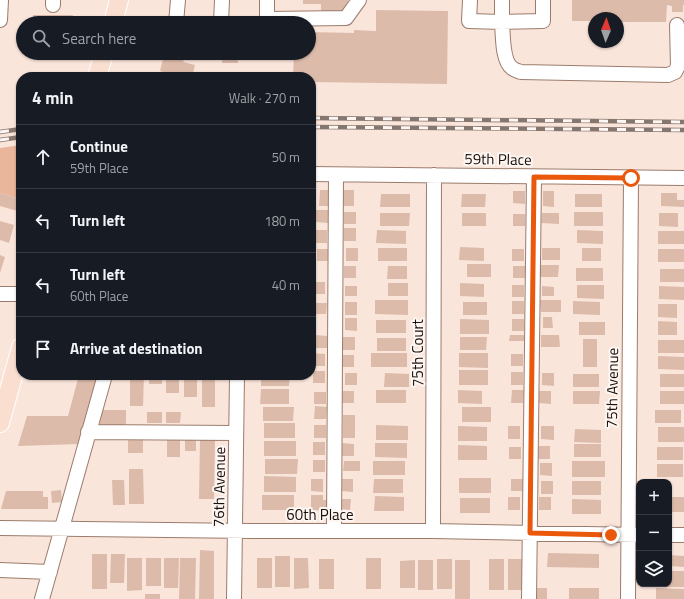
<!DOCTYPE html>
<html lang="en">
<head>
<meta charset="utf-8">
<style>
  :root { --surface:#171b24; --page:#20242c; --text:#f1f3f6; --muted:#9ea1a6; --line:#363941 }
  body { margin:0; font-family:"Titillium Web",sans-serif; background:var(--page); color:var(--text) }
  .controls { position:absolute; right:12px; bottom:12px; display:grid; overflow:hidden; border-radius:8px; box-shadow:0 1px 3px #0004 }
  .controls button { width:36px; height:36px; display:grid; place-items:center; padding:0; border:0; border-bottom:1px solid var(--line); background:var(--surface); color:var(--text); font:20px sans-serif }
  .compass { position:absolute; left:588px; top:12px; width:36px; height:36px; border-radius:50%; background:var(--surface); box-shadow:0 1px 3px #0004; rotate:2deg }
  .stop { position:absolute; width:12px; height:12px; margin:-9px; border:3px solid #ea580c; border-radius:50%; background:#fff }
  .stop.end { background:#ea580c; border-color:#fff; box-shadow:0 1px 4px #0008 }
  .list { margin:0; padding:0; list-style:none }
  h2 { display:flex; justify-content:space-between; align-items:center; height:52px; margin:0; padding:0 16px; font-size:17px }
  h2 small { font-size:13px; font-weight:400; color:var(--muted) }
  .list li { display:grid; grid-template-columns:26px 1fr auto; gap:12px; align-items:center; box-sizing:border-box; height:64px; padding:0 16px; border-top:1px solid var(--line) }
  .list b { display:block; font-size:15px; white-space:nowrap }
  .list p { margin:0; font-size:13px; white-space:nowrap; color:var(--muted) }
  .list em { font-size:13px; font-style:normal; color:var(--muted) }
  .icon { flex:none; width:22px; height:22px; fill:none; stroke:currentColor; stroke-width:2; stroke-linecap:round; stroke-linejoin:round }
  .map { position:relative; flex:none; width:684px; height:599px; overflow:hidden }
  .search { position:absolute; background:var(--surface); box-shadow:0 1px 3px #0004; left:16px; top:16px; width:300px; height:44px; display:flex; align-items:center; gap:10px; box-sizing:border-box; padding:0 14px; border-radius:22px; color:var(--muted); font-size:15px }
  .panel { position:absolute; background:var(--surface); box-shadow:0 1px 3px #0004; left:16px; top:72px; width:300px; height:308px; border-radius:16px }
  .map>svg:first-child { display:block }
</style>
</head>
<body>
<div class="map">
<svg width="684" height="599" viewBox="0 0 684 599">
  <rect width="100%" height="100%" fill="#fae5db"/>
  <path fill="#e9b69c" d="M21,145V199L0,193V148Z"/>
  <path fill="#ddbbab" d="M303,0H348V12H321V4H303Z
    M572,0H684V5H683V12H672V6L667,5L666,22H618V18H594V21H572Z
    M376,10L448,11L447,84L311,82V77H293L294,53H309V32L354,33V30L376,31Z
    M33,15H73L72,23H33Z
    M222,53H237L238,63H222Z
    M164,55L184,60L183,62L195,65L192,77H166L167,73L160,71Z
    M320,190H331V206H319Z
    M342,190H354V206H342Z
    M513,191H525V204L513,203Z
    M543,191H554V207L543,206Z
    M0,193L21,199V212L0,206Z
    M661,193H677V200H684V207L661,206Z
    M381,194H410V207H380Z
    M462,194H486L485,207H461Z
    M575,194H602V207H575Z
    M316,210H328V223L316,222Z
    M344,212H356V224H344Z
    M574,212H603V226H574Z
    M380,213H410L409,226H380Z
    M462,213H486V226H462Z
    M542,213H559V224L541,223Z
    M659,213H678V227L659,226Z
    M513,214H525V226H513Z
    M0,221L14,225L9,243L0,240Z
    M344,228H356V241H344Z
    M315,230H327V243H315Z
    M377,230L406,231V244L376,243Z
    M577,230L603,231V244L577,243Z
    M658,231H684V244H658Z
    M460,247L484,248V261L459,260Z
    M346,248H358V261H346Z
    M378,248H407V261H378Z
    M542,248H560V260H542Z
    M582,248H601V261H582Z
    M317,249H329V261H317Z
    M512,249H524V261H512Z
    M658,249H684V262H658Z
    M0,255L5,257L0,273Z
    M467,264H491V277H467Z
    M540,265H559L558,277H540Z
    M344,266H356V278H344Z
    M388,266H407V279H387Z
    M513,266H525V278H513Z
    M576,268H603V281H576Z
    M660,269H684V282H660Z
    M313,282H325V294H313Z
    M388,283H408V296H388Z
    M460,283L484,284V297L460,296Z
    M512,285H524V297H512Z
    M577,285H604V299L577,298Z
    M345,286H357V296H345Z
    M542,286L554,287V296H542Z
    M659,286L684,287V300L659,299Z
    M375,300H408V315L375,314Z
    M540,300H561V312H541Z
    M512,301H524V314H512Z
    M573,301L600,302V315L573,314Z
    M345,302H357V315H345Z
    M463,302H487V315H463Z
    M311,303H327L326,314H311Z
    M658,304H677V318L658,317Z
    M543,317H552L553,328H543Z
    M345,318H357V331L345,330Z
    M460,319L489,320V334H460Z
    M512,319H524V331H512Z
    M376,320H406V333H376Z
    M658,321L677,322V335H658Z
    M579,322H605V335H579Z
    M315,335L327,336V348H315Z
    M510,335H524V341H509Z
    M541,335H559L560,347H541Z
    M343,337H355V350H343Z
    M460,337H487L486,350H460Z
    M377,338H406V351H377Z
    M583,339H597V367H583Z
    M658,340H684V353H658Z
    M313,353L325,354V366H313Z
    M371,353H407V367H371Z
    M459,353H488V368L459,367Z
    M511,354H523V366H511Z
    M342,355H354V367H342Z
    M658,356L684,357V370L658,369Z
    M459,370H488V385H459Z
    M313,371H325V383H313Z
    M511,372H523V385H511Z
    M345,373H357V385H345Z
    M385,373L409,374V387H384Z
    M542,373H554V386L542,385Z
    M573,374H599V387H573Z
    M660,374H684V387H660Z
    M79,375H98L79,444L18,446L27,416H68Z
    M130,375H144L143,406H130Z
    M149,375H162V384H149Z
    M166,375H179V393H166Z
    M184,375H197V397H184Z
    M202,375H215V407H202Z
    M261,375H290L289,386H261Z
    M261,389H289V404H260Z
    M376,390H406V403H376Z
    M458,390L482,391V404L458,403Z
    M512,390H524L523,403H511Z
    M342,391H354V403H342Z
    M539,391H551V404L539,403Z
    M573,391H600L599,404H573Z
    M660,391H684V404H660Z
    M314,392H326V404H314Z
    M315,406L327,407L326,419H314Z
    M263,407H294L293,421H263Z
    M462,407H491V422H462Z
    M100,410H126V425H100Z
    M655,410H681V423H655Z
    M147,412H162V423H147Z
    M166,412H181L180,423H166Z
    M343,415H355V438H343Z
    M264,423H295V438H264Z
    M314,425H326V438H314Z
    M376,425L408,426V440H376Z
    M458,426L487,427V441H458Z
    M508,426H520V439H508Z
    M541,426H554V440L541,439Z
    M658,427H684V442H658Z
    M575,429L601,430V443L574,442Z
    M167,437H180V457H167Z
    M200,438H215L214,499H199Z
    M128,440H143V453H128Z
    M185,440H196V451H185Z
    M264,441H296V456H264Z
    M313,442H325V455H313Z
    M342,443L354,444V456H341Z
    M375,443H407V458L375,457Z
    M574,444H601V457H574Z
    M458,445L487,446V460H458Z
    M538,446H550V459H538Z
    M509,447H521V459H509Z
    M657,447H683V460H657Z
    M265,459H298L297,474H265Z
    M313,460H325V472H313Z
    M344,461H360V471H343Z
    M373,461H405V475H373Z
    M572,461H605V477H572Z
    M540,463H552V476L540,475Z
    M657,464H683V477H657Z
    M129,469H143L144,504H129Z
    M264,476L296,477V492H264Z
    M459,478H491V493H459Z
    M311,479H323V492L311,491Z
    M341,479H353V492L341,491Z
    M374,479H403V493H373Z
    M511,479H523V491H511Z
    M112,480H124L125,505H113Z
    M541,481H553V494H541Z
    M572,481H601V495H572Z
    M61,490L62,502L52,503L51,491Z
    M6,491H43V497H48V509H1Z
    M262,495H294V510H262Z
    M311,495H323V500H329L328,511L311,510Z
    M375,496L404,497V511H374Z
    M508,497H520V510H508Z
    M539,497H551V510H539Z
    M669,497H684V512H669Z
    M460,498H490V513H460Z
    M340,499H351L350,510L340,509Z
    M572,499L601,500V514H572Z
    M200,550L214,551V599H199Z
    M548,553L599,554V568L547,567Z
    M92,554H107V589H92Z
    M111,554H125L124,583H110Z
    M669,555L684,556V567L669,566Z
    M275,556H290V587H275Z
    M127,558H142V590L127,591Z
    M146,558H161V586H146Z
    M164,558H179L178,588H164Z
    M180,558H196L195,599H179Z
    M257,558H272V588H257Z
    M294,558H308L309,588L294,589Z
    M366,558H381V589H366Z
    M319,559H334V589H319Z
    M437,559H452V589H437Z
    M489,559H504V590H489Z
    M508,559H522L523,590H508Z
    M415,560V588H400V561Z
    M418,560H433V590H418Z
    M455,560H470V599H455Z
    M669,571H684V587H658V584H669Z
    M534,588H547V599H534Z
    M569,588H599V599H569Z
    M656,588L684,589V599H656Z
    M145,594H160V599H145Z"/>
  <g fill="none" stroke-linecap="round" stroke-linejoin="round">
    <defs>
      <path id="minor" d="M267,0V19L346,18L359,0
        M470,0L469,21L502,22C503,34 502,61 512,68C514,70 518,71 521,72L668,75L675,72L678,66L677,25
        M502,0V22L543,21V0
        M53,5V0
        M0,20L1,0
        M176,23L178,0
        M221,23L222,0
        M311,174L684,178
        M0,294H21
        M88,432L236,433
        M0,528L251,531H433L639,535
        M334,531L336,175
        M433,531L434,175
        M669,535H684
        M0,570L50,572
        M42,599L105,375
        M234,599L237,375
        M529,599L534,177
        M628,599L631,178"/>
      <path id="major" d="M113,23L119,0
        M97,77L104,53
        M0,423L21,347"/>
    </defs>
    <use href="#minor" stroke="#9b7c6c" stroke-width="16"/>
    <use href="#major" stroke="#fff" stroke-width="20"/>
    <use href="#minor" stroke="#fff" stroke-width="14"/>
    <use href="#major" stroke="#fadfd1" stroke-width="18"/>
    <defs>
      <path id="rail" d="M311,118L684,122
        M311,127L684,130
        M0,132L21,129
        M0,140L21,137"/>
    </defs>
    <use href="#rail" stroke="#85766e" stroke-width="4.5"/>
    <use href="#rail" stroke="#fdf6f2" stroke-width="3" stroke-dasharray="9" stroke-linecap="butt"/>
  </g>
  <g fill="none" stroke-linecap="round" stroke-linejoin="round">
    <path stroke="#ea580c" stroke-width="5" d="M611,535L530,533L534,177L631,178"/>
  </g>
  <g text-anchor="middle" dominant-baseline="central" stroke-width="4" stroke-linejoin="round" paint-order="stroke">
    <g font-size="15" fill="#190e08" stroke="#fdf6f2">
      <text transform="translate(498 159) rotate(1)">59th Place</text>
      <text transform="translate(417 353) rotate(-90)">75th Court</text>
      <text transform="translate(612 388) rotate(-89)">75th Avenue</text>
      <text transform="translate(219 487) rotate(-89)">76th Avenue</text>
      <text x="320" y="514">60th Place</text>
    </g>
  </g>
</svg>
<div class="controls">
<button>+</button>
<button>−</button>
<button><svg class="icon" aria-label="layers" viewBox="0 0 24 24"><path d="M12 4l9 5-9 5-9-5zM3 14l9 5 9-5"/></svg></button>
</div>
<svg class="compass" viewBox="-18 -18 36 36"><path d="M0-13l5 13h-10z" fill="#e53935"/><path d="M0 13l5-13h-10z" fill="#9ea1a6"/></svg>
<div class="stop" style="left:631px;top:178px"></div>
<div class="stop end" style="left:611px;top:535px"></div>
<div class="search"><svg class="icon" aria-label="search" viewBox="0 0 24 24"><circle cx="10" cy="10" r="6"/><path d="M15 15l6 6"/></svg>Search here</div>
<section class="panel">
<h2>4 min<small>Walk · 270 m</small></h2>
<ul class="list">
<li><svg class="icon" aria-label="ahead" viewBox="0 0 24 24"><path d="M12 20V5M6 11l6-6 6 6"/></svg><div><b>Continue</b><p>59th Place</p></div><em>50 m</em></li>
<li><svg class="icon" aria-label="left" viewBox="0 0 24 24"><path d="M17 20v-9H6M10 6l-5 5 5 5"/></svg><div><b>Turn left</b></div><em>180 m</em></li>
<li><svg class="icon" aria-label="left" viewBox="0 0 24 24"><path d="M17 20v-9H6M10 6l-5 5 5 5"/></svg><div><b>Turn left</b><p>60th Place</p></div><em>40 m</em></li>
<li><svg class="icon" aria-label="arrive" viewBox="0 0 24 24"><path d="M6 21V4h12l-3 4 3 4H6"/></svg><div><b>Arrive at destination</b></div></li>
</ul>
</section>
</div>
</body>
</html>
